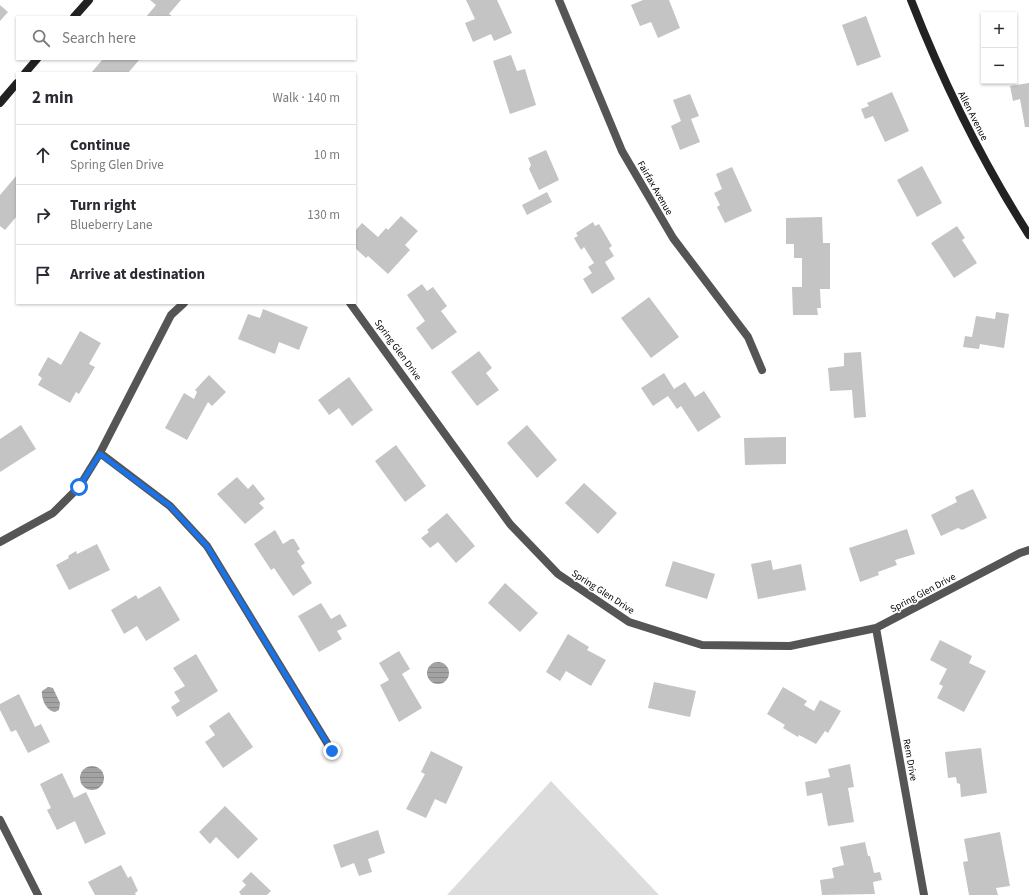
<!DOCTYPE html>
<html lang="en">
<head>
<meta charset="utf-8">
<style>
  :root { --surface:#fff; --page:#f7f7f7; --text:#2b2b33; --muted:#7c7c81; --line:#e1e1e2 }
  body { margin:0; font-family:"Source Sans 3",sans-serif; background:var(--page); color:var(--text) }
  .controls { position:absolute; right:12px; top:12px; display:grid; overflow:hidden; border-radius:0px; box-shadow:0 1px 3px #0004 }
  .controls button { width:36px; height:36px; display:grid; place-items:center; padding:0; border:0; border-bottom:1px solid var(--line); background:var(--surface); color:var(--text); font:20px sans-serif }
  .stop { position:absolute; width:12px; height:12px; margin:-9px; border:3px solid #1a73e8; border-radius:50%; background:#fff }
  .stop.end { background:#1a73e8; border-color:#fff; box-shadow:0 1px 4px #0008 }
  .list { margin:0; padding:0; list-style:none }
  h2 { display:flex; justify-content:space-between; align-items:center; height:52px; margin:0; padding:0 16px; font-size:17px }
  h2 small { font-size:13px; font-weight:400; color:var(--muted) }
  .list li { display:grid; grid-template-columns:26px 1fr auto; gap:12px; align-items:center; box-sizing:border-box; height:60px; padding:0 16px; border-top:1px solid var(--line) }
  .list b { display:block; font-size:15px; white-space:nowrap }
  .list p { margin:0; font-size:13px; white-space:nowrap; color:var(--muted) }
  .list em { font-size:13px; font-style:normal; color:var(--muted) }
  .icon { flex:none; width:22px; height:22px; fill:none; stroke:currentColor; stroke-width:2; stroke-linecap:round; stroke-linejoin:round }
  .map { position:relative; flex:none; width:1029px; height:895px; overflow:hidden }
  .search { position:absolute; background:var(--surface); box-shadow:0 1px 3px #0004; left:16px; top:16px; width:340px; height:44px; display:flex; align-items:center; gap:10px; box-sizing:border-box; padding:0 14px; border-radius:0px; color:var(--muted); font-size:15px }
  .panel { position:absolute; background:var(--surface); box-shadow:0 1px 3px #0004; left:16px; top:72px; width:340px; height:232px; border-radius:0px }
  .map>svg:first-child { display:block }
</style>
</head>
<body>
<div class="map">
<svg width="1029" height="895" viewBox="0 0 1029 895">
  <defs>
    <pattern id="water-rules" width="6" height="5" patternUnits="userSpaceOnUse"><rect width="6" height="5" fill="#a3a3a3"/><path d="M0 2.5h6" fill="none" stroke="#8b8b8b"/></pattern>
  </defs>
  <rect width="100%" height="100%" fill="#fff"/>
  <path fill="#dcdcdc" d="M551,781L659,895H447Z"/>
  <path fill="url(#water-rules)" d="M427 673a11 11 0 1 1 22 0a11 11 0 1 1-22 0Z
    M48,687L53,688L60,703L59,710L55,712C46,711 41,698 42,691Z
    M80 778a12 12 0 1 1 24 0a12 12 0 1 1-24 0Z"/>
  <path fill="#c4c4c4" d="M150,0H181L169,14L173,17H146L156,5Z
    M466,0H497L512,33L494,41L491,34L473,42L465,23L475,19Z
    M643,0H669L680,28L658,38L651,22L640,26L631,5Z
    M0,5L8,12L0,21Z
    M866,16L881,57L857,66L842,25Z
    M511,55L517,71L525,69L536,105L510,114L493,61Z
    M103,59H140L128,73H91Z
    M1029,83V127H1025L1020,99L1013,101L1010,86Z
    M892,92L909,131L885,142L873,116L865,119L861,109L869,106L867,103Z
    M690,94L699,116L691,119L700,142L680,150L671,126L681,121L673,100Z
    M546,150L559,180L539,190L529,169L531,165L528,158Z
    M922,166L942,203L917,217L897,180Z
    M732,167L752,211L725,223L717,207L720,205L714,193L722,189L716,174Z
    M17,175V216L5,230L0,226V195Z
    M547,192L552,202L527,215L522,205Z
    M401,216L418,231L405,245L410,250L388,274L368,256L366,258L355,248V231L362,223L378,237L386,228L388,230Z
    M822,217L823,243H830V289H820L821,308H817L818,315H793L792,287H802V258H794V244H786V218Z
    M593,222L595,226L599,224L612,246L609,248L614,256L605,262L615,279L592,294L583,279L592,273L588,267L594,263L584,247L581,250L574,238L578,236L576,233Z
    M957,226L965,238L962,240L977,263L954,278L931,243Z
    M422,284L427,291L433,287L447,306L441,311L457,332L432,350L416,328L425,321L407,295Z
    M649,297L679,337L651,358L621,318Z
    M263,309L308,327L299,350L279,342L275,354L238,339L248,314L260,318Z
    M996,312L1009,314L1004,348L980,344L979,349L963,347L965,336L972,337L976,316L995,319Z
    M80,331L101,343L89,364L95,367L79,394L76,392L70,403L38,385L42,378L38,375L48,357L61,365Z
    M479,351L492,368L486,373L499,390L477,406L451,372Z
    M861,352L866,417L854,418L852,390L830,391L828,368L844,366V353Z
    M664,373L674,389L685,382L695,397L704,391L721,417L698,432L681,406L677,409L668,396L653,406L641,388Z
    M209,375L226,392L212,406L208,402L187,440L165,428L184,393L194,399L197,392L195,390Z
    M349,377L373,410L352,426L339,408L329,415L318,400Z
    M21,425L36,449L0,472V439Z
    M527,425L557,460L537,478L507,443Z
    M786,437V464L745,465L744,438Z
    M396,445L426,486L405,502L375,461Z
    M237,477L248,489L253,484L265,499L259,503L264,508L245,524L217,494Z
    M584,483L617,513L598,534L565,503Z
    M973,489L987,518L962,530L958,528L941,536L931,515L957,502L955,497Z
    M447,513L475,546L456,563L438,542L430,548L421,538L429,532L427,530Z
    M907,529L915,554L895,560L897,565L878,572L879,575L860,582L849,548Z
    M275,530L283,544L291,539H294L300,549L297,551L305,563L301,566L312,583L293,596L274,568L271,570L254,544Z
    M97,544L110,570L69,590L56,565L69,558L68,556L76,551L77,554Z
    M771,560L773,570L801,564L806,590L758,599L751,564Z
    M673,561L715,574L707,599L665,586Z
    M505,583L538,613L520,632L488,603Z
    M160,586L180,620L146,641L137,626L124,634L111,610L136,595L138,599Z
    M321,603L331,619L340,614L347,626L337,631L342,639L319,652L298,616Z
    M568,634L589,647L587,650L606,660L591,686L566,671L560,681L546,672Z
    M940,640L972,656L969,663L986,671L964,712L937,698L943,686L939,684L947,669L930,660Z
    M399,651L410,669L402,674L422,708L399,722L380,685L389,680L379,663Z
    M196,654L218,691L177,717L171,707L180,701L174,692L185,686L173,668Z
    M654,682L696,691L690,717L648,708Z
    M783,687L807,701L804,705L814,711L820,700L841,711L828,733L825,731L816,744L799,735L798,737L783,728L785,725L767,714Z
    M19,694L35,727L41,724L50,742L28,753L16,730L11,732L0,710V704Z
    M229,712L253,747L223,768L205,742L215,735L209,726Z
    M981,748L987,793L961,797L960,784L957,783L956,777L948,778L945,752Z
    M431,751L463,767L446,804L435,799L426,818L406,809L425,774L421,772Z
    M850,764L854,787L848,788L854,822L828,826L822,793L807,796L805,782L830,777L828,769Z
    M62,773L74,798L86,792L106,834L85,844L75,821L57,830L47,810L51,808L40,784Z
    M225,806L258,839L238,859L216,837L210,844L199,832Z
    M378,830L385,853L368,859L372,872L359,876L354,863L341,868L333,845Z
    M1000,832L1010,886L996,888L998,895H969L963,862L968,861L964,839Z
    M865,842L868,856H870L874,873L880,872L882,880L873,882L875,894L822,895L820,880L834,878L832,868L844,865L840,847Z
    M121,865L128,878L131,876L138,891L135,893L136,895H95L88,882Z
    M251,872L271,891L267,895H241L239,892L246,885L242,881Z"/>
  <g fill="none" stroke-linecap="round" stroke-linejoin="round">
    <path stroke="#555" stroke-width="8" d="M559,0L622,151L673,238L748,337L762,370
      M350,303L510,524L558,574L629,622L702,645L790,646L876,628L1020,553L1029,550
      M100,453L170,506L207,546L332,751
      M0,542L53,513L79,487L100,453L171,315L184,303
      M876,628L924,895
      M0,820L38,895"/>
    <path stroke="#222" stroke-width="8" d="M911,0C943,82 981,160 1029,235
      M74,17L89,0
      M25,73L37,59
      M0,103L17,83"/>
  </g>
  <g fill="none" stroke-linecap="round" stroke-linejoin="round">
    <path stroke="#1a73e8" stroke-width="5" d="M79,487L100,454L170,506L207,546L332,751"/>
  </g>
  <g text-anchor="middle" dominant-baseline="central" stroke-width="3" stroke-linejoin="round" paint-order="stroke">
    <g font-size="10" fill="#000" stroke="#fff">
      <text transform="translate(973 116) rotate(63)">Allen Avenue</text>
      <text transform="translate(655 188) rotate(60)">Fairfax Avenue</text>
      <text transform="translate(398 350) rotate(54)">Spring Glen Drive</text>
      <text transform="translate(603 592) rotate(33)">Spring Glen Drive</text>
      <text transform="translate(923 593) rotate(-28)">Spring Glen Drive</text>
      <text transform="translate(910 760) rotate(80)">Rem Drive</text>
    </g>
  </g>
</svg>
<div class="controls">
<button>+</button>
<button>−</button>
</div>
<div class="stop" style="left:79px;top:487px"></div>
<div class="stop end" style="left:332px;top:751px"></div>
<div class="search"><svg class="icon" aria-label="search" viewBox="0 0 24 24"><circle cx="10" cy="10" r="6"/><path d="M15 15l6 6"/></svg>Search here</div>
<section class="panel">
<h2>2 min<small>Walk · 140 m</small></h2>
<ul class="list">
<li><svg class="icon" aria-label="ahead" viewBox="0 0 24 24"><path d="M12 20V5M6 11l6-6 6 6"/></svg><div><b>Continue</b><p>Spring Glen Drive</p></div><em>10 m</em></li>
<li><svg class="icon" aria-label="right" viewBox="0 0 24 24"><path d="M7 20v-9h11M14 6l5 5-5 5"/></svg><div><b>Turn right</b><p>Blueberry Lane</p></div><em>130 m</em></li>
<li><svg class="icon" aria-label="arrive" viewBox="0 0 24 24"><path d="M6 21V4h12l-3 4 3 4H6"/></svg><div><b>Arrive at destination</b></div></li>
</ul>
</section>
</div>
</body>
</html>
